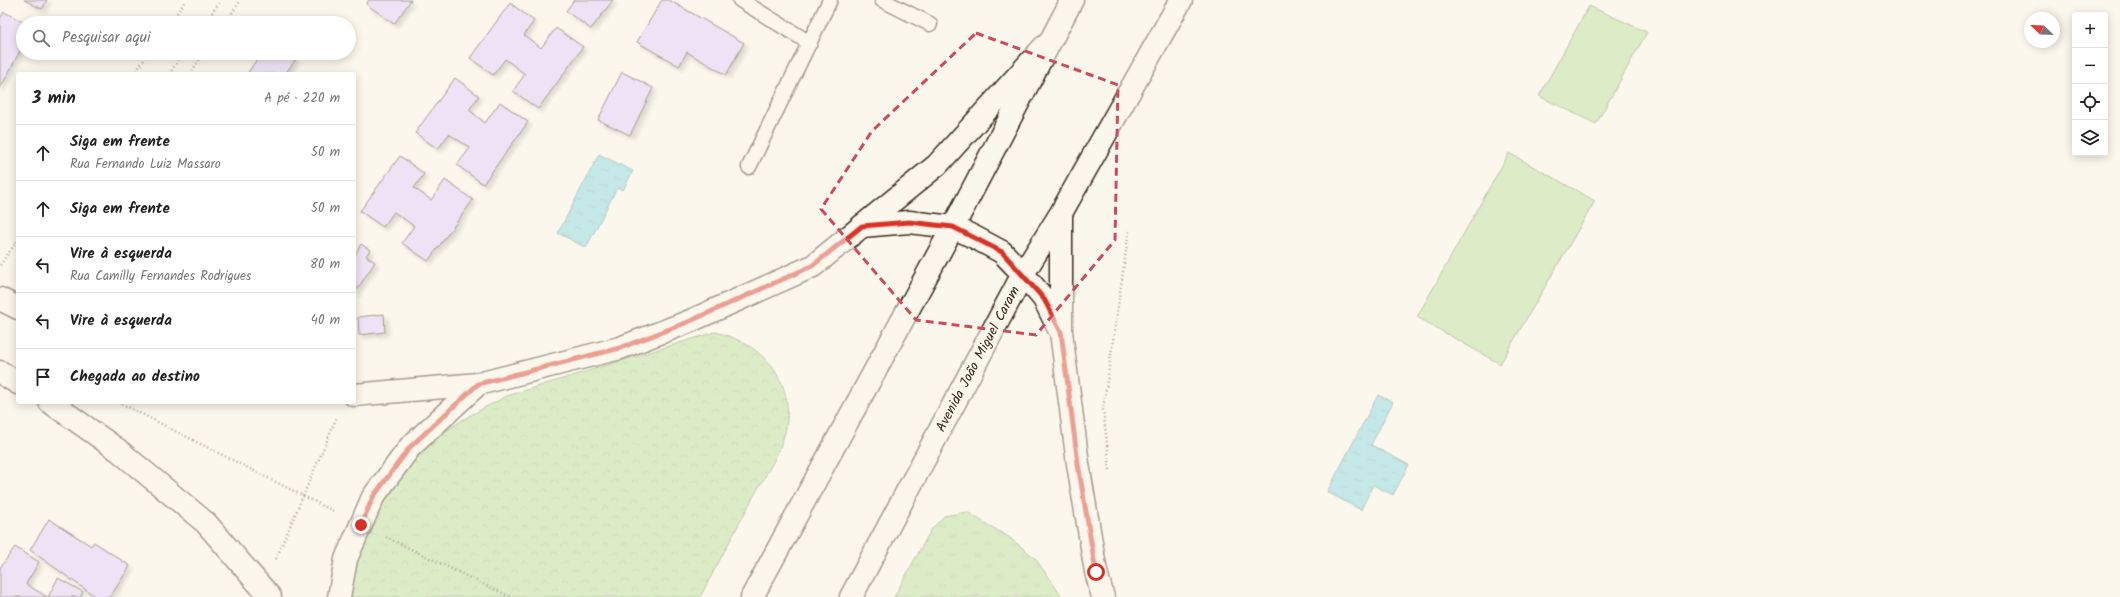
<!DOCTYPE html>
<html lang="pt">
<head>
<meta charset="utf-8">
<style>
  :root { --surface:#fff; --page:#f6f6f6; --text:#222; --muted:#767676; --line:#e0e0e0 }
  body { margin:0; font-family:Kalam,sans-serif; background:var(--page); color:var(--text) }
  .controls { position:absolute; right:12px; top:12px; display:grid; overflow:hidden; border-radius:4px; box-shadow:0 2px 10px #0003 }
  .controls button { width:36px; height:36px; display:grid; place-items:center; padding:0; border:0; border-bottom:1px solid var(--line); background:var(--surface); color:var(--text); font:20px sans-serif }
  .compass { position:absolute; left:2024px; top:12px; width:36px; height:36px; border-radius:50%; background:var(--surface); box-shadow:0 2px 10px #0003; rotate:293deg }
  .stop { position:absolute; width:12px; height:12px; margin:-9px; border:3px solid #d93025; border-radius:50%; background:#fff }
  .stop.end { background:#d93025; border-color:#fff; box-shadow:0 1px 4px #0008 }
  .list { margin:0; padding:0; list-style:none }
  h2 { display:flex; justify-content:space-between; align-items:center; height:52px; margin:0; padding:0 16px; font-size:17px }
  h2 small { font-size:13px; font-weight:400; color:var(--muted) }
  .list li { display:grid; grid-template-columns:26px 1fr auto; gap:12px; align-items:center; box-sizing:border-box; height:56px; padding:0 16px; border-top:1px solid var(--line) }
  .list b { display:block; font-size:15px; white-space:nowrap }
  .list p { margin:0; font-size:13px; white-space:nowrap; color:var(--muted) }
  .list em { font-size:13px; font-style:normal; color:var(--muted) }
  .icon { flex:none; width:22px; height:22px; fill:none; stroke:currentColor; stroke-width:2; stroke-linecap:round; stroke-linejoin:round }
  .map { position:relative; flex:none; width:2120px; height:597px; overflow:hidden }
  .search { position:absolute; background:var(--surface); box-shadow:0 2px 10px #0003; left:16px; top:16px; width:340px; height:44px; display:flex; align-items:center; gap:10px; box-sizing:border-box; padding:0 14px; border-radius:22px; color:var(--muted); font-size:15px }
  .panel { position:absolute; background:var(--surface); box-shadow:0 2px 10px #0003; left:16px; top:72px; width:340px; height:332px; border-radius:4px }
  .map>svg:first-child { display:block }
</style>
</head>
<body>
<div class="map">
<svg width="2120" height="597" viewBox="0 0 2120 597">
  <defs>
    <pattern id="grass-tufts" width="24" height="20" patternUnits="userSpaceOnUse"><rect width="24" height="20" fill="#b5dd99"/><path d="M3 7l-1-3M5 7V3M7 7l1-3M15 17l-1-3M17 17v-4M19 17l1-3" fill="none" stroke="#9dbe83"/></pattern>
    <pattern id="park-crowns" width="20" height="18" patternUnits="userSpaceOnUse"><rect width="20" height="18" fill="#b5dd99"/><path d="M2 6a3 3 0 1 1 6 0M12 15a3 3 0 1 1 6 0" fill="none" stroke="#9dbe83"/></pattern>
    <pattern id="water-ripples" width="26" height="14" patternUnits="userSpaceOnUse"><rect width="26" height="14" fill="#82d2df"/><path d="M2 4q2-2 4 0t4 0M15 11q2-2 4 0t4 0" fill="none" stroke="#71b4bf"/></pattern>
    <filter id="shadow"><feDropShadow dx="3.5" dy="3.5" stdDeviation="2" flood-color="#0004"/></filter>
  </defs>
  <rect width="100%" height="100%" fill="#fbf7ec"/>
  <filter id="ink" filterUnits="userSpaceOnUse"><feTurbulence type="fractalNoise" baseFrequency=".025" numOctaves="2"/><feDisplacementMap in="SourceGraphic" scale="8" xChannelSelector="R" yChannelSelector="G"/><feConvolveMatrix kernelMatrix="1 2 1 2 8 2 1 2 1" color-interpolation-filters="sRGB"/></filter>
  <g filter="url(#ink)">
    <path fill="url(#grass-tufts)" stroke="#78845c" d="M967,512L1010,538L1035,558L1062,597H894L931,530L944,516Z"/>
    <path fill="url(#park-crowns)" stroke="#78845c" d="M715,332C762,343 797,381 785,432C780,453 767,473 756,492C737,527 719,562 700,597H349C360,533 394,472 446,431C465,417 486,407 507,396Z"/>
    <path fill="#b5dd99" stroke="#78845c" d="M1589,6L1647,32L1596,124L1539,96Z
      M1509,153L1595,201L1500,364L1417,317Z"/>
    <path fill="url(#water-ripples)" stroke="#668f92" d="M599,154L633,171L623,190L617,188L586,248L558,233Z
      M1378,395L1393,402L1371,445L1409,465L1393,495L1373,485L1361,510L1327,492Z"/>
    <path fill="#decbfd" stroke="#3b2a1e" filter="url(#shadow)" d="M24,0H47L42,9Z
      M369,0H411L394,24L366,4Z
      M574,0H613L591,29L566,11Z
      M662,0H669L744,43L726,75L687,52L679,66L637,42Z
      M510,3L534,21L524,35L541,48L556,28L583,47L538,109L513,91L525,74L505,59L493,75L470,58Z
      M4,12L25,23H23V45L0,89V19Z
      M261,53H288L296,59L285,74H247Z
      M622,72L653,88L630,135L598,120Z
      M455,78L479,96L469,110L485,123L500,102L528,122L483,184L457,165L470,148L449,134L438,149L415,133Z
      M400,156L424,174L414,188L431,200L445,180L473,200L428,261L402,243L414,226L394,212L383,227L360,211Z
      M361,244L370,250L366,256L375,262L354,294V256Z
      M384,314L385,332L359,335L358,317Z
      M49,519L91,546L94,542L130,566L110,597H96L30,550Z
      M15,547L39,562L26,584L47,597H0V568Z
      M58,578L83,592L80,597H48Z"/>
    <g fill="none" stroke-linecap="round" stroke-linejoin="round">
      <defs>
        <path id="lane" d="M740,0L810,43
          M882,0L930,24
          M749,167L830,0"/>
        <path id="street" d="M0,299L18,308
          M0,372L18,383
          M354,395L478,384L620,348L688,322L813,266L937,165L1044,47
          M50,402L118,450L206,523L270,597
          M339,597L346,559L373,497L410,447L478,384"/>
        <path id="secondary" d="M1061,213V332L1078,464L1096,572L1103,597
          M862,226L909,222L953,227L974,237L1002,252L1023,274L1044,299L1059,329
          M752,597L953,227L1072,0
          M851,597L1023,274L1061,213L1181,0"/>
      </defs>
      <use href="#lane" stroke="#3b2a1e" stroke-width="17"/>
      <use href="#street" stroke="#3b2a1e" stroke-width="25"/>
      <use href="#secondary" stroke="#3b2a1e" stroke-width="25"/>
      <path stroke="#3b2a1e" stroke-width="2.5" stroke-dasharray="1 3" stroke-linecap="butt" d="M170,23L186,0
        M205,23L221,0
        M225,23L241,0
        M134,74L149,53
        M169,74L184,53
        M190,74L204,53
        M0,265L18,240
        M118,402L335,512
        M1110,470L1103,409L1129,231
        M386,537L510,597
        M276,559L337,417"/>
      <use href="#lane" stroke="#fbf7ec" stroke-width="14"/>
      <use href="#street" stroke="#fbf7ec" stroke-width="22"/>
      <use href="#secondary" stroke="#fbf7ec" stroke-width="22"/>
    </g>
  </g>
  <g fill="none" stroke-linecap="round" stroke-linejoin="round" filter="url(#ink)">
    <path stroke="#d93025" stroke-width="5" d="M361,525L373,497L410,447L478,384L620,348L688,322L812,266L862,226L909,222L953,227L1002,252L1044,299L1061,332L1078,464L1096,572"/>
  </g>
  <path d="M0 0H2120V597H0ZM976,33L1118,85L1115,240L1036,335L916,320L821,209L872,131Z" fill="#fbf7ec" fill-opacity=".55" fill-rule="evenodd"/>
  <path fill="none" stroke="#d1495b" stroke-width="3" stroke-dasharray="8 5" stroke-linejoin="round" d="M976,33L1118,85L1115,240L1036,335L916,320L821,209L872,131Z"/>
  <g text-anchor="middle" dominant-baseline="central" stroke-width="3.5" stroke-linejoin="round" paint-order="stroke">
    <g font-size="14" fill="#3b2a1e" stroke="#fbf7ec">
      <text transform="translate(978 359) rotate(-62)">Avenida João Miguel Caram</text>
    </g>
  </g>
</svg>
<div class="controls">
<button>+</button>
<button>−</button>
<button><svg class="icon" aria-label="locate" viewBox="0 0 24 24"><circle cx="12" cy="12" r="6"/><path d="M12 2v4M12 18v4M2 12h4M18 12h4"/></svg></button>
<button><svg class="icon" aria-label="layers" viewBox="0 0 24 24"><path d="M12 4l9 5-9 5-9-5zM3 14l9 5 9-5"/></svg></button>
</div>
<svg class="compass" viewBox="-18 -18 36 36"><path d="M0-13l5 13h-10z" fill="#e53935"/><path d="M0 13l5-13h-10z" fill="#767676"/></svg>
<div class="stop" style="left:1096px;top:572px"></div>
<div class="stop end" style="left:361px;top:525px"></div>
<div class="search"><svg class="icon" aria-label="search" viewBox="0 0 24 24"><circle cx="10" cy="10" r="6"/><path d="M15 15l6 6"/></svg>Pesquisar aqui</div>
<section class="panel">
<h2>3 min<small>A pé · 220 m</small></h2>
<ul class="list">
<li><svg class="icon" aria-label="ahead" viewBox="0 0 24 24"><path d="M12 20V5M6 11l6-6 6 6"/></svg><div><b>Siga em frente</b><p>Rua Fernando Luiz Massaro</p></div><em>50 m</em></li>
<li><svg class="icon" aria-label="ahead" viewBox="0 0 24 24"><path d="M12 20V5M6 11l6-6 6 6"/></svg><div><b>Siga em frente</b></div><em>50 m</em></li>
<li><svg class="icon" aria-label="left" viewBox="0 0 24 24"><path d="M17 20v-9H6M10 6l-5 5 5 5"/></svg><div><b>Vire à esquerda</b><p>Rua Camilly Fernandes Rodrigues</p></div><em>80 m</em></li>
<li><svg class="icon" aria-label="left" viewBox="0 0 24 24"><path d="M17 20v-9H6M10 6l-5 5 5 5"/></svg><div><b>Vire à esquerda</b></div><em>40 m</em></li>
<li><svg class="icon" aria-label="arrive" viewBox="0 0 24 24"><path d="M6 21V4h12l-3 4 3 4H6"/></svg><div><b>Chegada ao destino</b></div></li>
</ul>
</section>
</div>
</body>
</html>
